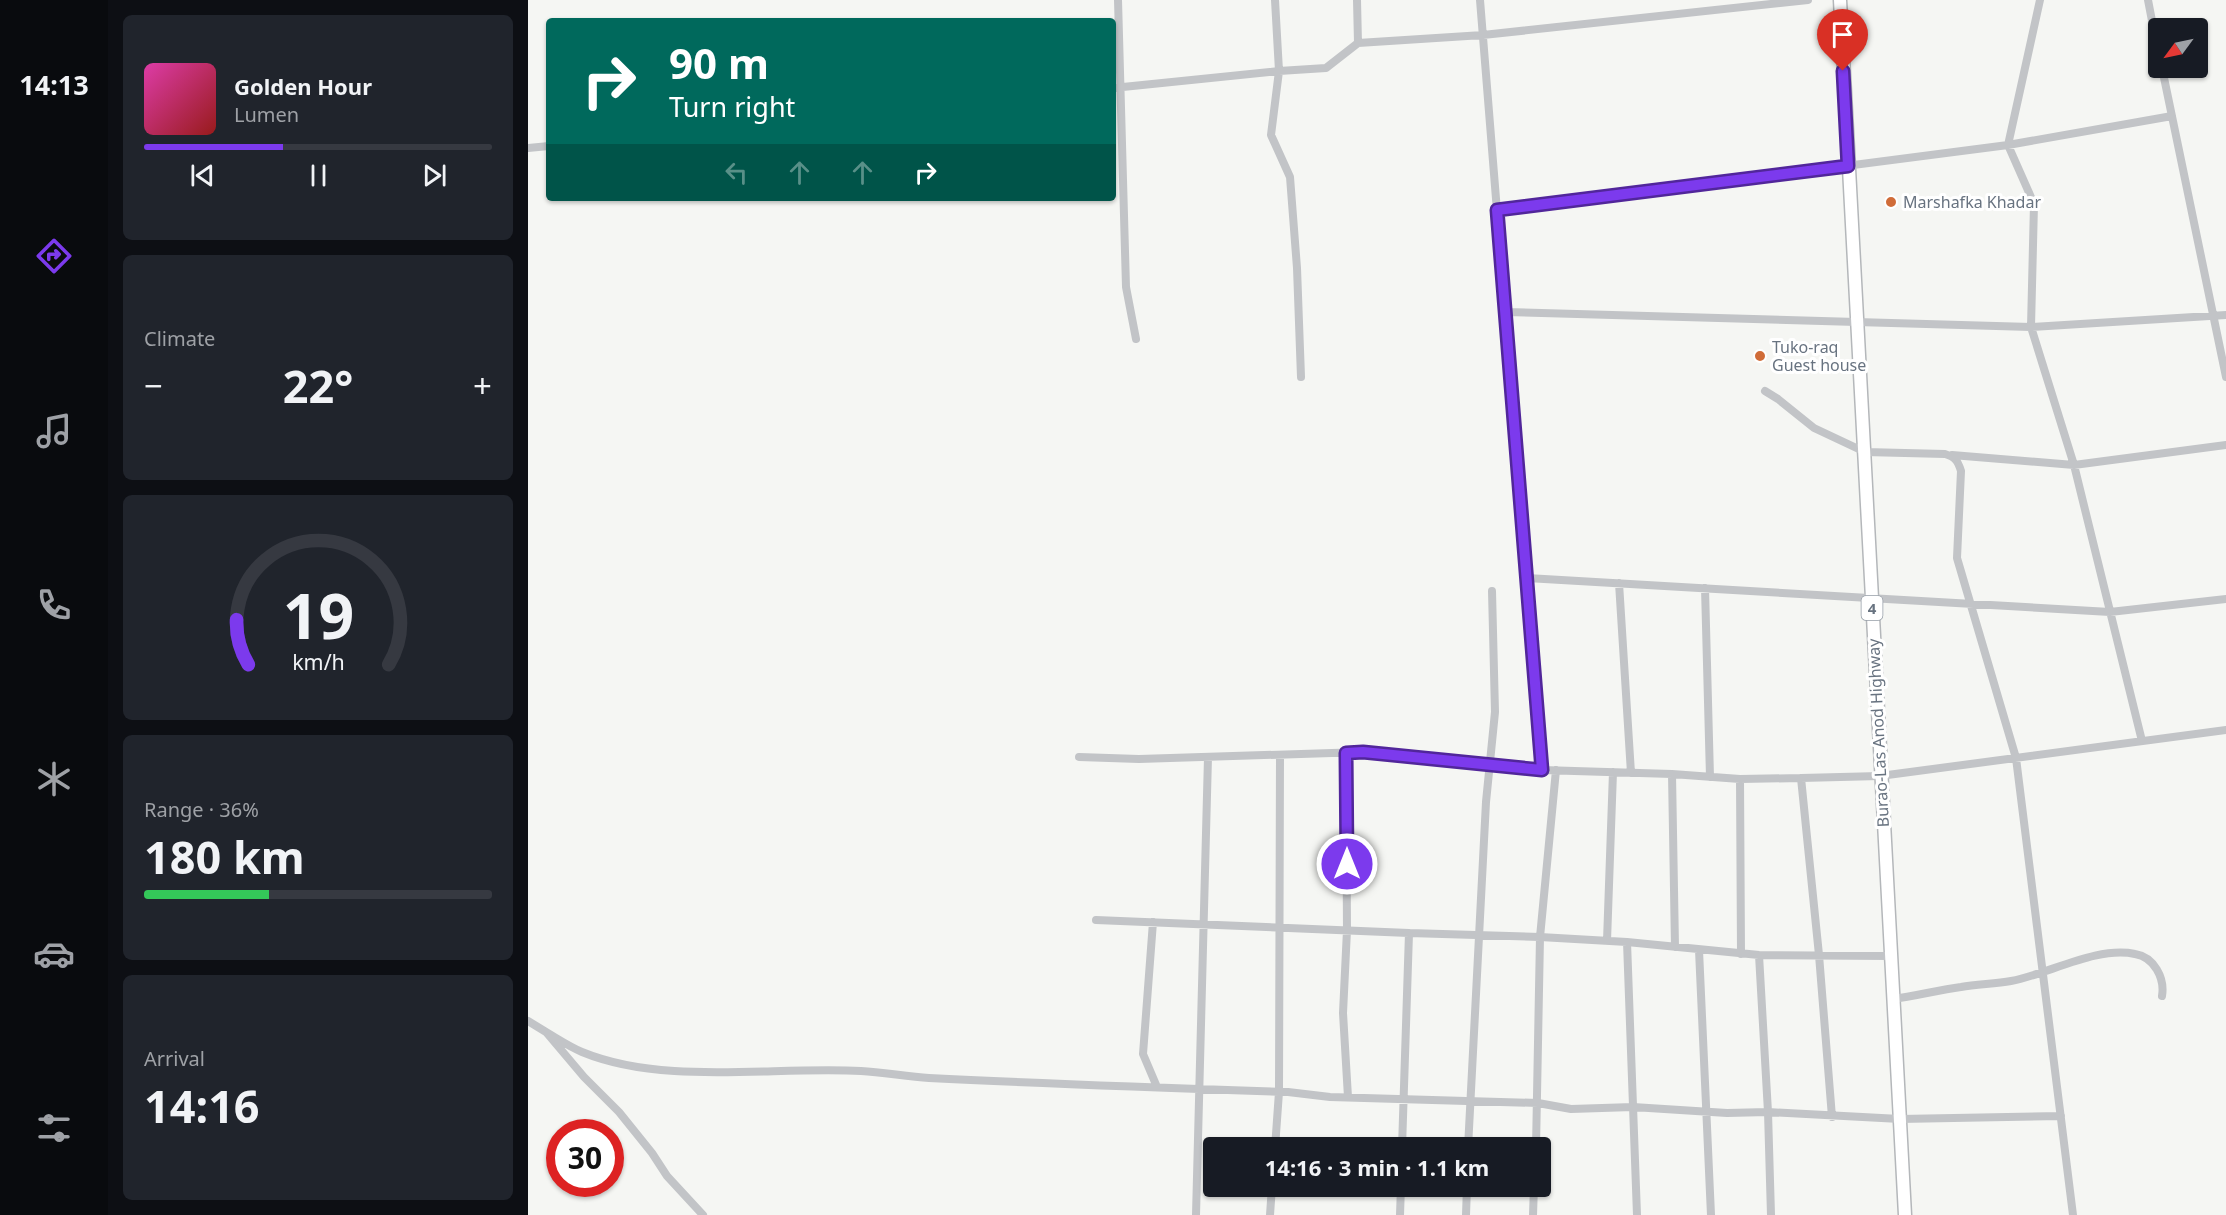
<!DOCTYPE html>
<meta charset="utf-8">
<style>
body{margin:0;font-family:"Noto Sans",sans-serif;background:#20242c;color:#f1f3f6;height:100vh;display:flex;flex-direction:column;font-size:22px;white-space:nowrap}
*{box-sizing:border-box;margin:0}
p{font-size:20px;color:#9ea1a6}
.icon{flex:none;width:33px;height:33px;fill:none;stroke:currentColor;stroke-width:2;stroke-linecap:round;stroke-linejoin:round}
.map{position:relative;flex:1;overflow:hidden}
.details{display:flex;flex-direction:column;gap:15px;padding:15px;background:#0d0f14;width:420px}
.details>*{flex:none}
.banner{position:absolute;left:18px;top:18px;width:570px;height:183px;border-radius:6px;box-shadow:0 2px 4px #0004;background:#00695c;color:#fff;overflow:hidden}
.needle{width:39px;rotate:237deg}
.buttons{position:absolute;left:1620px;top:18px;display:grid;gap:12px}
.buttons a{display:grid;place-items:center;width:60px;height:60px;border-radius:6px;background:#171b24;box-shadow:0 2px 4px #0004;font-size:30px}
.speed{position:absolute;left:18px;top:1119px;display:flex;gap:12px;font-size:30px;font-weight:700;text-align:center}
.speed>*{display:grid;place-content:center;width:78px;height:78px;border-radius:50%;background:#171b24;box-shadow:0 2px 4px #0004;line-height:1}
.speed .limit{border:9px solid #d22;background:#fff;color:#111}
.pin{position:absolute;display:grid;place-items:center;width:51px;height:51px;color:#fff;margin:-62px -26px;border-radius:50% 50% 50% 0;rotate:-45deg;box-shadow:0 0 6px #0007}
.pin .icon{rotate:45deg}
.me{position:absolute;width:66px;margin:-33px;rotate:0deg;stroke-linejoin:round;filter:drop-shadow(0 0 4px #0008)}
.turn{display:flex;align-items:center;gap:21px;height:126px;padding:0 24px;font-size:27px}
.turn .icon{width:78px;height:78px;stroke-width:2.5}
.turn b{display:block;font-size:42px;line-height:51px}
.lanes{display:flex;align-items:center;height:57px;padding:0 24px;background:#0003;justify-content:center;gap:30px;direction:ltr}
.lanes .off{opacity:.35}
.big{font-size:45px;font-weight:700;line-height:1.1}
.details .widget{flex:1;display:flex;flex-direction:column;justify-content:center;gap:9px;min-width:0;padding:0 21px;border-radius:9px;background:#20242c}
.details .dial{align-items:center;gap:0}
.dial svg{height:156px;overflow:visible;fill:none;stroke:#363941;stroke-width:7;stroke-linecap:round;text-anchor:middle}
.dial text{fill:#f1f3f6;stroke:none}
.song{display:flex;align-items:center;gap:18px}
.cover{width:72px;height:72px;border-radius:9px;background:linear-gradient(135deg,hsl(320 70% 55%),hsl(0 70% 35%))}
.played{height:6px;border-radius:3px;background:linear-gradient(90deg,#7c3aed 40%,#363941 40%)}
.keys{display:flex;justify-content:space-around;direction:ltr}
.heat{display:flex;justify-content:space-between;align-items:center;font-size:33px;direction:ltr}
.charge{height:9px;border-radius:4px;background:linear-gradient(90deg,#34c759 36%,#363941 0)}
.trip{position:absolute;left:675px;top:1137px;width:348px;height:60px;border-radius:6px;background:#171b24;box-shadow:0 2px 4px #0004;font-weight:700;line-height:60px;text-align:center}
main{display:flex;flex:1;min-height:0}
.tab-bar{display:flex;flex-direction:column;width:108px;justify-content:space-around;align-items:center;background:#090b0e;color:#9ea1a6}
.tab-bar .icon{width:42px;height:42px}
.tab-bar .active{color:#7c3aed}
.tab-bar b{font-size:27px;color:#f1f3f6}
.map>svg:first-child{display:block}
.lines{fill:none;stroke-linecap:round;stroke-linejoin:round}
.trunk-casing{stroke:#b4b7ba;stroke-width:15}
.minor{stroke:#c2c4c7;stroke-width:8}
.trunk{stroke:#fff;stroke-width:12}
.route-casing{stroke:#51269a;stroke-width:15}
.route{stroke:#7c3aed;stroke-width:10}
.poi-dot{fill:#d06c38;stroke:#fff;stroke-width:2}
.labels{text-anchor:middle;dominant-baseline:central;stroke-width:6;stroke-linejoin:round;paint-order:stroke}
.shield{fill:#fff;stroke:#959da6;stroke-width:1.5}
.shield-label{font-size:15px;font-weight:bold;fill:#687380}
.poi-label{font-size:16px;fill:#687380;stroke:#fff;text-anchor:start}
.street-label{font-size:16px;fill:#687380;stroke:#fff}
</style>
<main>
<nav class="tab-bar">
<b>14:13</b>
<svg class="icon active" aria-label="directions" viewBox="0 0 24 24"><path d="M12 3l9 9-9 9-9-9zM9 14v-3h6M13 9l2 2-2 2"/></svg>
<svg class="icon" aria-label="music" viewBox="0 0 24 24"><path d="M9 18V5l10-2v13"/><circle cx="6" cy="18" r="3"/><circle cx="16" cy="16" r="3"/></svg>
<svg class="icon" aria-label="phone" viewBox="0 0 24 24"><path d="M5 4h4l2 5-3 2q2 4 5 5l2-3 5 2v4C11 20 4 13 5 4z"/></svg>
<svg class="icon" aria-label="climate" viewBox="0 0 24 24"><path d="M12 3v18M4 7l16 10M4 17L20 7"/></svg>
<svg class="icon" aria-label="car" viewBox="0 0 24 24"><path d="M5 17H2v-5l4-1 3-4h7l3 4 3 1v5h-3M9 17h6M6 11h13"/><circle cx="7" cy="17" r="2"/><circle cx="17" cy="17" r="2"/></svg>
<svg class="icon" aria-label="filters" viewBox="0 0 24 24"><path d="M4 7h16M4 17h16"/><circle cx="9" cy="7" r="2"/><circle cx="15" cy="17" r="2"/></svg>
</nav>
<section class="details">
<div class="widget">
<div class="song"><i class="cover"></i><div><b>Golden Hour</b><p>Lumen</p></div></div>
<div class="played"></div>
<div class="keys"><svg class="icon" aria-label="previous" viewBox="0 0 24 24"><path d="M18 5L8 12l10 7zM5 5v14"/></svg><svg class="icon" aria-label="pause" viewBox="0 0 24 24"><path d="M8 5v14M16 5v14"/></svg><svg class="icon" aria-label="next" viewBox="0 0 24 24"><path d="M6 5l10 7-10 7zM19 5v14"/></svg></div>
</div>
<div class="widget"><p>Climate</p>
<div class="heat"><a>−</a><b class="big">22°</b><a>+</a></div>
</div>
<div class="widget dial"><svg viewBox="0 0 100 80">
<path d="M14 69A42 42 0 1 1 86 69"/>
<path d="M14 69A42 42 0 0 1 8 46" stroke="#7c3aed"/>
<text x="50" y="56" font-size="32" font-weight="700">19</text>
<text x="50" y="72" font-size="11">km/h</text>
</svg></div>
<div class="widget"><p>Range · 36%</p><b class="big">180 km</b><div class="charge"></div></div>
<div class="widget"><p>Arrival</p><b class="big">14:16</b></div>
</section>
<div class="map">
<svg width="1698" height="1215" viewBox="0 0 1698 1215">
<rect width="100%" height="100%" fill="#f5f6f3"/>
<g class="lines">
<g class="trunk-casing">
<path id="trunk" d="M 1312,0 L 1377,1215"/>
</g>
<path class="minor" d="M 590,0 L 598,287 L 608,339
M 747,0 L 751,71 L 798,68 L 830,43 L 955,35 L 1280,0
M 829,0 L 830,43
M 952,0 L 1014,770
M 1512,0 L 1480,145 L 1506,204 L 1503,327 L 1546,465 L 1614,741
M 1620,0 L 1630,52
M 1634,68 L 1698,377
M 585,88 L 751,71 L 743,135 L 762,177 L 769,268 L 773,377
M 0,148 L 21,146
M 969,211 L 1480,145 L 1644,116
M 977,312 L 1503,327 L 1698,315
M 1237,391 L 1250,399 L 1286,428 L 1337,452 L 1417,454 C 1427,457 1430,461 1433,471 L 1429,558 L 1488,758 L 1545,1215
M 1424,455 L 1546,465 L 1698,445
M 999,578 L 1582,612 L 1698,599
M 1091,583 L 1103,773
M 1177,588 L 1182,777
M 818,753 L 819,930 L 815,1013 L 820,1097
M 551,757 L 611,759 L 835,752 L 1014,770 L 1144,774 L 1212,779 L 1273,778 L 1352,776 L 1698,730
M 1144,774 L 1147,947
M 1273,778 L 1291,955 L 1304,1117
M 1212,779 L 1213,954
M 568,920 L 881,933 L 874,1148
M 625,922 L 615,1054 L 629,1087
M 881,933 L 1012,937 L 1099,942 L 1231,955 L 1362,956
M 1079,941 L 1085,772
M 1099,942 L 1109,1215
M 1171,950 L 1183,1215
M 1231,955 L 1240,1112 L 1243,1215
M 1365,999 C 1388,996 1410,990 1433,987 C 1449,984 1466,984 1483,981 C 1521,974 1568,946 1607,954 C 1626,957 1637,978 1634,996
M 0,1021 L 18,1032 L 56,1077 L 91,1112 L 124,1153 L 139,1176 L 175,1215
M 18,1032 C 30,1039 42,1047 54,1052 C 137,1086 245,1066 333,1071 C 356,1072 379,1077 401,1078 C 521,1084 640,1088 760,1092 L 802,1097 L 1010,1103 L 1043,1109 L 1105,1107 L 1199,1113 L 1240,1112 L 1372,1119 L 1533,1116
M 747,1148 L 751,1092 L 752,755
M 940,1148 L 958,802 L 967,712 L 964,591
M 1008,1148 L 1012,937 L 1028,770
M 668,1215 L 680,757
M 742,1215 L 744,1186
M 872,1215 L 873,1186
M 938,1215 L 939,1186
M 1005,1215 L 1006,1186"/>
<use href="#trunk" class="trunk"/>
</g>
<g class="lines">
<g class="route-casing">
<path id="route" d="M 819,864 L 818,753 L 835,752 L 1014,770 L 969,210 L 1320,166 L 1315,71"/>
</g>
<use href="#route" class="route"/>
</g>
<g class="poi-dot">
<circle cx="1363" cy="202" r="6"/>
<circle cx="1232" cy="356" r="6"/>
</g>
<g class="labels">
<rect class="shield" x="1333.5" y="596" width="21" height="24" rx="4.5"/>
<g class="shield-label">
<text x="1344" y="608">4</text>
</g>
<g class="poi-label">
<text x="1375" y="202">Marshafka Khadar</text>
<text x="1244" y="347">Tuko-raq<tspan x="1244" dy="18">Guest house</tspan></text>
</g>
<g class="street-label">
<text transform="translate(1350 733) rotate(-93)">Burao-Las Anod Highway</text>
</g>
</g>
</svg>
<div class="buttons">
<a><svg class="needle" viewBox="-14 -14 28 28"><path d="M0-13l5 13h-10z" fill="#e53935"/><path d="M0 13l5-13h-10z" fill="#9ea1a6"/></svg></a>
</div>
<div class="speed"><div class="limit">30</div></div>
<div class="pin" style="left:1315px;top:71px;background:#d93025"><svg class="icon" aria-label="arrive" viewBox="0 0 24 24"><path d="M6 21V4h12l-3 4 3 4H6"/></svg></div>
<svg class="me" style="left:819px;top:864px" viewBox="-20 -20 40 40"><circle r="17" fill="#7c3aed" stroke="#fff" stroke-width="3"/><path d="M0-11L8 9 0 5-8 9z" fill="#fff"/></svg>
<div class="trip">14:16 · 3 min · 1.1 km</div>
<div class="banner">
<div class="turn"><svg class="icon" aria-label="right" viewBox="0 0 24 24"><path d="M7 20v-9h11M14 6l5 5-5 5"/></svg><div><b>90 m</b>Turn right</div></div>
<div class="lanes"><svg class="icon off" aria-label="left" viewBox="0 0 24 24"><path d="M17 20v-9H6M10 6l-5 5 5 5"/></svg><svg class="icon off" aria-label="ahead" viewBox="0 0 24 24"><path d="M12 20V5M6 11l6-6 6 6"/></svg><svg class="icon off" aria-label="ahead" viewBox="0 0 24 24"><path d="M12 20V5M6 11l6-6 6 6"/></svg><svg class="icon" aria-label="right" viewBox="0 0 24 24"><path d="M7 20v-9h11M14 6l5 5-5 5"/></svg></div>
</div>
</div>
</main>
